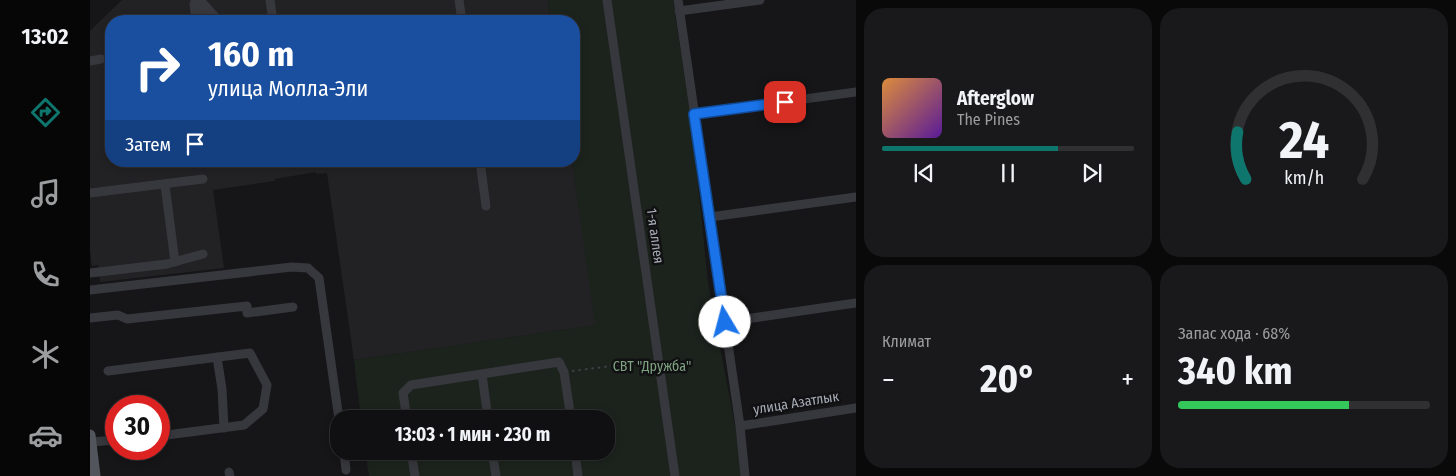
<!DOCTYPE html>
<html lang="ru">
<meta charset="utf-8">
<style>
body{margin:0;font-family:"Fira Sans Condensed",sans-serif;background:#19191b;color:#f1f3f6;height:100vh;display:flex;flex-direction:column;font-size:19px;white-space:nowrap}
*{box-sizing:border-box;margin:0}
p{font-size:16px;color:#9c9d9f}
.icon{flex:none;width:28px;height:28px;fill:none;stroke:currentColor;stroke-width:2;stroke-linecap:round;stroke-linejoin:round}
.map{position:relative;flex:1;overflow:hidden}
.details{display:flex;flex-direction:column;gap:8px;padding:8px;background:#09090a;width:600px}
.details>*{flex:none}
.banner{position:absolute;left:15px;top:15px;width:475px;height:152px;border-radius:20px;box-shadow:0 2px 8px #0003,0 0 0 1px #303032;background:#1a4fa0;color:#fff;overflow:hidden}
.speed{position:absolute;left:15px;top:395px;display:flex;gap:10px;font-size:25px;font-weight:700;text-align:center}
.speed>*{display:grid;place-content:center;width:65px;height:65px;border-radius:50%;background:#101012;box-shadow:0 2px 8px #0003,0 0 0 1px #303032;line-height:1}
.speed .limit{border:8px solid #d22;background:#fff;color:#111}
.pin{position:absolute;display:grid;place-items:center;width:42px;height:42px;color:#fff;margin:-21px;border-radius:10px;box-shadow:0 2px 8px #0006}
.me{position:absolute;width:55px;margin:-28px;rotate:352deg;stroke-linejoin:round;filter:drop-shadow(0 0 4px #0008)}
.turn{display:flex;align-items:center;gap:18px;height:105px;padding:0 20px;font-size:22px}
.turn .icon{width:65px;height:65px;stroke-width:2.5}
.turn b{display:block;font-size:35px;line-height:42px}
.then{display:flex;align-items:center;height:48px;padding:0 20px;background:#0003;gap:10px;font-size:19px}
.big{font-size:38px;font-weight:700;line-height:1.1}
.details .widget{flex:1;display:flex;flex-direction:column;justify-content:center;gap:8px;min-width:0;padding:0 18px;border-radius:20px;background:#19191b}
.details .dial{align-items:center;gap:0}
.dial svg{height:130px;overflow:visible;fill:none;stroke:#303032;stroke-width:7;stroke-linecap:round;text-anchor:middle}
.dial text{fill:#f1f3f6;stroke:none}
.song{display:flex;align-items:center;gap:15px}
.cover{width:60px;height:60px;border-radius:8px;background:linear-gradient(135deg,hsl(30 70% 55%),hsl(270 70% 35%))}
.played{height:5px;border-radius:2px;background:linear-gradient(90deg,#0f766e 70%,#303032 70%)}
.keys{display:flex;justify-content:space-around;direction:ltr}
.heat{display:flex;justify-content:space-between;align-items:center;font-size:28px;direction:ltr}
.charge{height:8px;border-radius:4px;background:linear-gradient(90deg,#34c759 68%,#303032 0)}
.details .tiles{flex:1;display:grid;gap:8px;grid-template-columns:repeat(2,1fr)}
.trip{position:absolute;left:240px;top:410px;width:285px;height:50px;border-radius:20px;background:#101012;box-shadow:0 2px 8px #0003,0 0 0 1px #303032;font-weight:700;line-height:50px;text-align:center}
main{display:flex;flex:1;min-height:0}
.tab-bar{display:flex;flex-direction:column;width:90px;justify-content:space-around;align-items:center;background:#060607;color:#9c9d9f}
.tab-bar .icon{width:35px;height:35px}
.tab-bar .current{color:#0f766e}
.tab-bar b{font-size:22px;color:#f1f3f6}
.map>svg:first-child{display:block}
.built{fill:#222225}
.green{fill:#1c231d}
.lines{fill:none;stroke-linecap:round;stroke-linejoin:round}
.path{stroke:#3d3f44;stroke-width:2;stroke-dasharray:2.5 4;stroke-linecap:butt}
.minor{stroke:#37383d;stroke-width:9}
.major{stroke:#53555c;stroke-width:11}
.route-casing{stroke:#114b97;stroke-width:12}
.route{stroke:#1a73e8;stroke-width:9}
.labels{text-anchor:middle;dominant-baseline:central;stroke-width:5;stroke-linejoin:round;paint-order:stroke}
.street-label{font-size:14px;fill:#a8adb8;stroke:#111113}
.park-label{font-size:14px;fill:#7fa381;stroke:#111113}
</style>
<main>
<nav class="tab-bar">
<b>13:02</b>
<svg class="icon current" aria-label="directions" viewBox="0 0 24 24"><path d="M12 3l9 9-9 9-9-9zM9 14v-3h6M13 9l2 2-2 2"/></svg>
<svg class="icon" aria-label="music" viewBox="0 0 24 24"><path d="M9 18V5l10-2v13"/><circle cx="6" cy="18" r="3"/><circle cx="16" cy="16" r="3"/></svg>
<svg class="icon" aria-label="phone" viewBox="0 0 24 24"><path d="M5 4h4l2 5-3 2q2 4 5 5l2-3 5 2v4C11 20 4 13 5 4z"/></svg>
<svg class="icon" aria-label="climate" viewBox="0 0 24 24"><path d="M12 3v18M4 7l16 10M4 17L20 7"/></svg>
<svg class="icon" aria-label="car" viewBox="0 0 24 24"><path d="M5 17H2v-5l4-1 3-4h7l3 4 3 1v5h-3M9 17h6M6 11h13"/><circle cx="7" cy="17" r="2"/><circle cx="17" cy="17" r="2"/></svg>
</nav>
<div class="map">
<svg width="766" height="476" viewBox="0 0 766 476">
<rect width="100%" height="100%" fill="#161618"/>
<path class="built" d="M 32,0 L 458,0 L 461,21 L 21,21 L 21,161 L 482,161 L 506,325 L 264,360 L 237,173 L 226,174 L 226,172 L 185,179 L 184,181 L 123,190 L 134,268 L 10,282 L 8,265 L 2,266 L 0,250 L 0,31 Z"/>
<path class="green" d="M 458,0 L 583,0 L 603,134 L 618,283 L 646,431 L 651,476 L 279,476 L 275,451 L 516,451 L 516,419 L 271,419 L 264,360 L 505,325 L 482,161 L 484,21 L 461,21 Z"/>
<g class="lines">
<path class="path" d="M 482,371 L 561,361"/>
<path class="minor" d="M 105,0 L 114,21
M 110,0 L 129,21
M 180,0 L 183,21
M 369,0 L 372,21
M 517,0 L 585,476
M 588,0 L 650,426 L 655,476
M 104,4 L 106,21
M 589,11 L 670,0
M 0,61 L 11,59
M 604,114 L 766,92
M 390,161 L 396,206
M 75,185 L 85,262
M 0,193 L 113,179
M 620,217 L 766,197
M 0,273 L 77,264 L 113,254
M 0,290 L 202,267 L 218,268 L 229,278 L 249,419
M 0,318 L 28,315 L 37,319 L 157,306 L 157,313 L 203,307
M 635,322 L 766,303
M 127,357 L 132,389 L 134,428
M 18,371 L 160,353 L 177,385 L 173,409 L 154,425 L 69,436
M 392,374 L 398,419
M 317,419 L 313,393 L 321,385 L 469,362 L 474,372 L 481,419
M 650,426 L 766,408
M 1,442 L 26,440
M 254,451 L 256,470
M 321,451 L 325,476
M 402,451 L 406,476
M 485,451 L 488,476
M 139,472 L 140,476"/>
<path class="major" d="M 0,435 L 5,476"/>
</g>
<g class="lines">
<g class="route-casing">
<path id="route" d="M 635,322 L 604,114 L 695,102"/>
</g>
<use href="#route" class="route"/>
</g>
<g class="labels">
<g class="street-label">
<text transform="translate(565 236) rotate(82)">1-я аллея</text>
<text transform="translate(706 403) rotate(-9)">улица Азатлык</text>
</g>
<g class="park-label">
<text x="562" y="366">СВТ "Дружба"</text>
</g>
</g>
</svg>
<div class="speed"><div class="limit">30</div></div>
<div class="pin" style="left:695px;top:102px;background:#d93025"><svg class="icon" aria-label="arrive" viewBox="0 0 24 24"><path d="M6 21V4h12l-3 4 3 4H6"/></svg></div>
<svg class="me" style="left:635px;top:322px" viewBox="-20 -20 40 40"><circle r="19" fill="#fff"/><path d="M0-13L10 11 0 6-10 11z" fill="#1a73e8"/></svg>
<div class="trip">13:03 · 1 мин · 230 m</div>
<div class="banner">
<div class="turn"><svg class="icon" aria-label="right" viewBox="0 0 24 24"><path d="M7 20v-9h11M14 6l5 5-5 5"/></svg><div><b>160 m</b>улица Молла-Эли</div></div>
<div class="then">Затем<svg class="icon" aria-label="arrive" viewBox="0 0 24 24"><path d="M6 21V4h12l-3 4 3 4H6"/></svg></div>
</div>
</div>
<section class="details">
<div class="tiles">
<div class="widget">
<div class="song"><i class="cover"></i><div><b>Afterglow</b><p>The Pines</p></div></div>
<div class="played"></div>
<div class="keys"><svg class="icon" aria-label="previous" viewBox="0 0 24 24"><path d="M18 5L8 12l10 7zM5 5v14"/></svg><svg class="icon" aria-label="pause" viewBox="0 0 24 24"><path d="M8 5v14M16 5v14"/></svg><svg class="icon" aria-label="next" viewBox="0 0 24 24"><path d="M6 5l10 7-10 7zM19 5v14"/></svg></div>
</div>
<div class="widget dial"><svg viewBox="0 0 100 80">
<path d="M14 69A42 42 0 1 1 86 69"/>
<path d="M14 69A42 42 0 0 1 9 40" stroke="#0f766e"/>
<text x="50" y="56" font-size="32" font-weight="700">24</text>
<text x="50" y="72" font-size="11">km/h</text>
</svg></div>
<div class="widget"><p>Климат</p>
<div class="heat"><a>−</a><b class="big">20°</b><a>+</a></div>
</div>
<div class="widget"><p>Запас хода · 68%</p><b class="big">340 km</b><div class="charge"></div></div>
</div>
</section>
</main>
